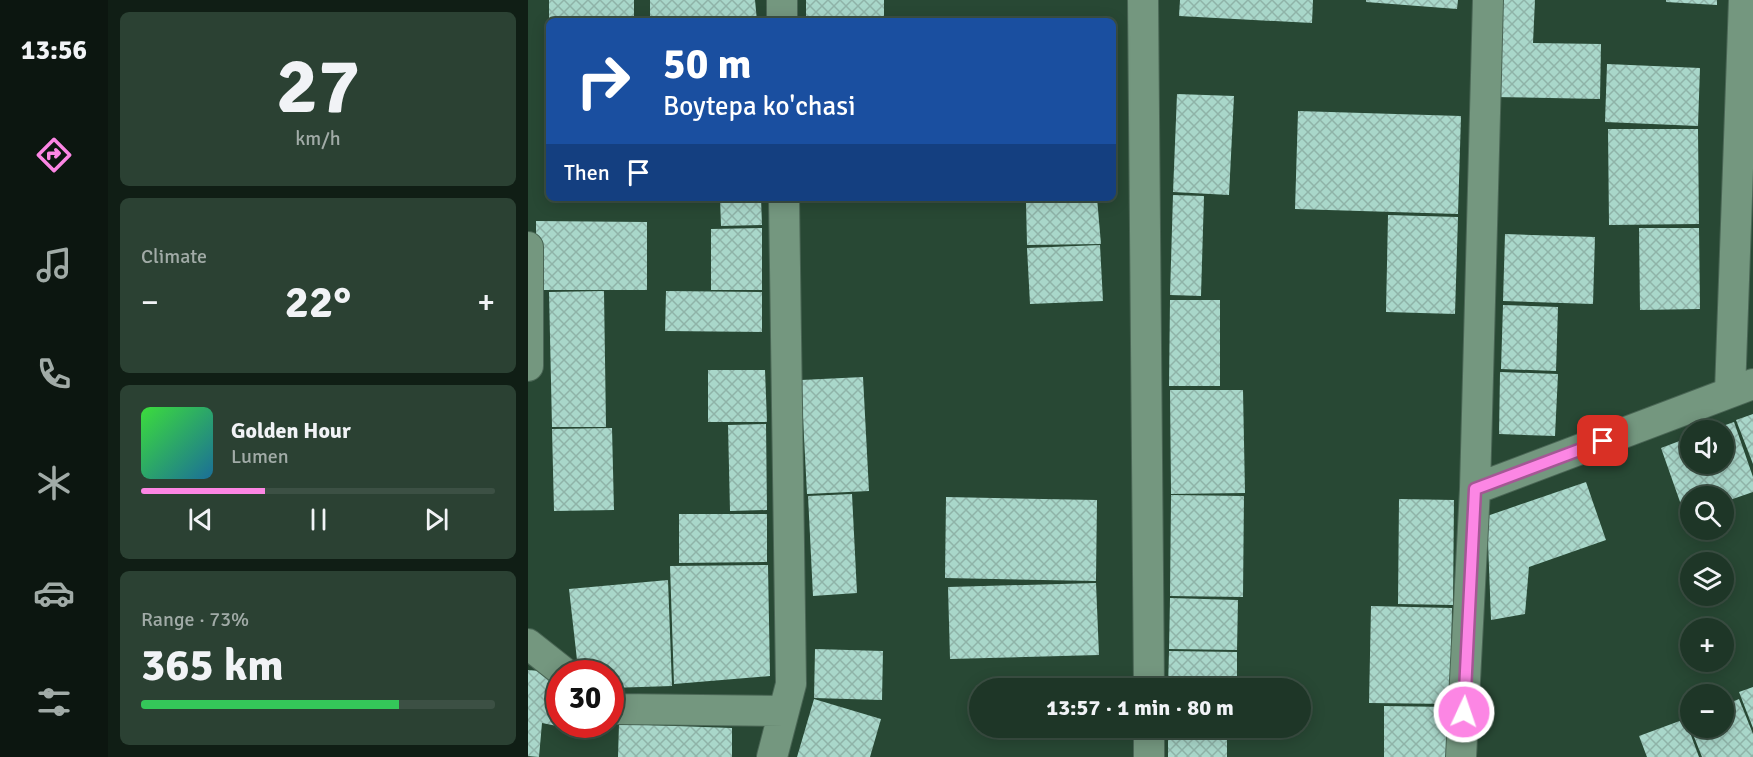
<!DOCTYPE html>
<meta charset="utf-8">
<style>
body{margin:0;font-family:Signika,sans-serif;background:#2b4133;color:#f1f3f6;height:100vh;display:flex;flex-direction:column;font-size:22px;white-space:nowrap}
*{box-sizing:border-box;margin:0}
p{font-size:20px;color:#a1aba7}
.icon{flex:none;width:33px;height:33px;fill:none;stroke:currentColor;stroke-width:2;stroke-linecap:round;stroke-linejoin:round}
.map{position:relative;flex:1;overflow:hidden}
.drawer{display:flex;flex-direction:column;gap:12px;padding:12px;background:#101e15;width:420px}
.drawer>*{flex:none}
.guide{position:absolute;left:18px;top:18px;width:570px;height:183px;border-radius:9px;box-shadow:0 3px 15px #0003,0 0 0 2px #3c5044;background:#1a4fa0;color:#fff;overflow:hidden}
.tools{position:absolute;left:1152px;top:420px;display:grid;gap:12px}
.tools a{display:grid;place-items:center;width:54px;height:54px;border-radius:50%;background:#1e3627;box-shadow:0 3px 15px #0003,0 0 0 2px #3c5044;font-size:30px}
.speed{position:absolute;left:18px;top:660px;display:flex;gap:12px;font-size:30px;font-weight:700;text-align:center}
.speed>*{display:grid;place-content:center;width:78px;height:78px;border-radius:50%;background:#1e3627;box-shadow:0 3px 15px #0003,0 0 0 2px #3c5044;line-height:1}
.speed .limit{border:9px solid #d22;background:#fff;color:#111}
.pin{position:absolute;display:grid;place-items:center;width:51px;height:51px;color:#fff;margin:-26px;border-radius:12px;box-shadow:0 3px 9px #0006}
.me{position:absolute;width:66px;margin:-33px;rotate:3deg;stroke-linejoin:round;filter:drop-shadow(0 0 4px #0008)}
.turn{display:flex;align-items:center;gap:21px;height:126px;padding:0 18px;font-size:27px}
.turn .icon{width:78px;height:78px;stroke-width:2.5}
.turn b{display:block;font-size:42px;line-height:51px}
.then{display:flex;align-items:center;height:57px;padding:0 18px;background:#0003;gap:12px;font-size:22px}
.big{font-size:45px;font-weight:800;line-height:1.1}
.drawer .card{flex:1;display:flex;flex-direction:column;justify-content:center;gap:9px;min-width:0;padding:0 21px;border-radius:9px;background:#2b4133}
.drawer .dial{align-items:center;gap:0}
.dial b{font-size:78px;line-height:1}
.song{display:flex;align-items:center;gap:18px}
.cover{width:72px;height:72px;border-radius:9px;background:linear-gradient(135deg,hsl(120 70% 55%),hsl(200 70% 35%))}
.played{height:6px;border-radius:3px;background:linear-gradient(90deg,#fc86e4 35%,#3c5044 35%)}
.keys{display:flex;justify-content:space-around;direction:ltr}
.heat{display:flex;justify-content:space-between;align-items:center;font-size:33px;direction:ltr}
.charge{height:9px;border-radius:4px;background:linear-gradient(90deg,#34c759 73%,#3c5044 0)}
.trip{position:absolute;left:441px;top:678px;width:342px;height:60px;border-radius:30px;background:#1e3627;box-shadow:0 3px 15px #0003,0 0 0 2px #3c5044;font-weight:800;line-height:60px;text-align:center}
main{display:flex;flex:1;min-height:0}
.dock{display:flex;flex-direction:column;width:108px;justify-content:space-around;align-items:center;background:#0c1610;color:#a1aba7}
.dock .icon{width:42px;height:42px}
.dock .current{color:#fc86e4}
.dock b{font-size:27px;color:#f1f3f6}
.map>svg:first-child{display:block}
.building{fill:url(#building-cross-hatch)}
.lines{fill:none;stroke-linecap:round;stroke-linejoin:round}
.street-casing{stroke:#4a6655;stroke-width:32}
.street{stroke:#74977f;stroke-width:30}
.route-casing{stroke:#a45794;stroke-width:15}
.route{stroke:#fc86e4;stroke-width:10}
</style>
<main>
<nav class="dock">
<b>13:56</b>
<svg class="icon current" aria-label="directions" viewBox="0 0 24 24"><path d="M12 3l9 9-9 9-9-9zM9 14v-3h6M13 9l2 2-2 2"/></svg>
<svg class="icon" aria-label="music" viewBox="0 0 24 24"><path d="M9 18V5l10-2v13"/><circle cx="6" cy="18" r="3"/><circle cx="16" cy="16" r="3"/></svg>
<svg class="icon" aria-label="phone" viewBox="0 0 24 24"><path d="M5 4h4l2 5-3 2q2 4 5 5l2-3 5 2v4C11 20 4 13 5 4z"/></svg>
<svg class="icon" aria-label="climate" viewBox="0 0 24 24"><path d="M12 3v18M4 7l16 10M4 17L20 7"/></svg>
<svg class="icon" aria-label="car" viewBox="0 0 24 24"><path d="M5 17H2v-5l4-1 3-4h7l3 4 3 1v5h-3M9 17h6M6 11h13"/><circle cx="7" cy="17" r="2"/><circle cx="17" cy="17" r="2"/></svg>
<svg class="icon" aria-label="filters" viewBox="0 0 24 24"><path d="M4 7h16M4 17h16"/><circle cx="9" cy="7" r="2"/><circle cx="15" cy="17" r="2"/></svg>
</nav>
<section class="drawer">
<div class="card dial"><b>27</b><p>km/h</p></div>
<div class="card"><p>Climate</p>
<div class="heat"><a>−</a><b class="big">22°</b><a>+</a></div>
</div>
<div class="card">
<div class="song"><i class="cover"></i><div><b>Golden Hour</b><p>Lumen</p></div></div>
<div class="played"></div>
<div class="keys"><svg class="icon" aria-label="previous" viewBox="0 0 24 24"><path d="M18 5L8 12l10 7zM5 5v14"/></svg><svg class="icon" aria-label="pause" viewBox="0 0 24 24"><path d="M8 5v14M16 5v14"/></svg><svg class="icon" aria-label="next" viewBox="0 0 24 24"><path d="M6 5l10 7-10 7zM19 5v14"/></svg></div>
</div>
<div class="card"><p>Range · 73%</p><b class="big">365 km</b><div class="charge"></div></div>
</section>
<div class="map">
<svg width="1225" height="757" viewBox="0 0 1225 757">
<defs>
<pattern id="building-cross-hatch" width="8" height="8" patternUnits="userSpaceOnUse" patternTransform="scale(1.5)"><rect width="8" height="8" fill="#a9d7ca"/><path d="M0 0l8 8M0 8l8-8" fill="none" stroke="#8fb3a8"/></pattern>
</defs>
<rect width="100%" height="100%" fill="#284834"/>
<path class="building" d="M 21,0 L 106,0 L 106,21 L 21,20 Z
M 122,0 L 227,0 L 229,21 L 122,17 Z
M 278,0 L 356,0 L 356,21 L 278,21 Z
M 652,0 L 785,0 L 784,23 L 651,16 Z
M 838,0 L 930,0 L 929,9 L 838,2 Z
M 968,0 L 1007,0 L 1005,43 L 1073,44 L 1072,99 L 965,97 L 966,42 L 975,42 L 966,41 Z
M 1138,0 L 1189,0 L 1189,5 L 1138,2 Z
M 512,16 L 565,17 L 565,21 L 512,21 Z
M 1079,64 L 1172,68 L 1170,126 L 1077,122 Z
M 649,94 L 706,96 L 701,195 L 645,192 Z
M 770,111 L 933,116 L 930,214 L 767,209 Z
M 1080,129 L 1170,129 L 1171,224 L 1081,225 Z
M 645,195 L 676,196 L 673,296 L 642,295 Z
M 192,198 L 233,198 L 234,225 L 193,226 Z
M 555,198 L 569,198 L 573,244 L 499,245 L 498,202 Z
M 860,215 L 930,217 L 927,314 L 858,312 Z
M 8,221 L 119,222 L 119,290 L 8,290 Z
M 234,228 L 234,290 L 183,290 L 183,229 Z
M 1111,228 L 1171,228 L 1172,309 L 1112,310 Z
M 977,234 L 1067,237 L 1065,304 L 975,301 Z
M 572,245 L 575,301 L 502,304 L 499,248 Z
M 76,291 L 78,427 L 24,427 L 21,292 Z
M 138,291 L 234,292 L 234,332 L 137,331 Z
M 642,300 L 692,300 L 692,386 L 641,386 Z
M 975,305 L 1030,307 L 1028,371 L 973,369 Z
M 180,370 L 237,370 L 239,422 L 180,422 Z
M 972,372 L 1030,374 L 1027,436 L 971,434 Z
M 335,377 L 341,491 L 279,494 L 273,380 Z
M 642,390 L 715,390 L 717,493 L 643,494 Z
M 1225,414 L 1225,464 L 1208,420 Z
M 1206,422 L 1225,477 L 1225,492 L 1196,502 L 1196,496 L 1162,496 L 1162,514 L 1157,516 L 1133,448 L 1162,437 L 1162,464 L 1196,464 L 1196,430 L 1183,430 Z
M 238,424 L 239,510 L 202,511 L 200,425 Z
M 84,428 L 86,510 L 26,511 L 24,429 Z
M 1058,482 L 1078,540 L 1001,567 L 997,614 L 963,620 L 959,516 Z
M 324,494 L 329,593 L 285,596 L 280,496 Z
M 643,495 L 716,496 L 715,597 L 642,596 Z
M 418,497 L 569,500 L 568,581 L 417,578 Z
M 871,499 L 926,500 L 925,605 L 870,604 Z
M 151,514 L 239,514 L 239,562 L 151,563 Z
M 240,565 L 242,676 L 146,684 L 142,566 Z
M 140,580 L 144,686 L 82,688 L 82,674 L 64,674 L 49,660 L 41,589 Z
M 568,583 L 571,655 L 422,659 L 420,587 Z
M 642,598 L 710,600 L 709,650 L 641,649 Z
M 843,606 L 924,608 L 922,704 L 841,703 Z
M 287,649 L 355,651 L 354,700 L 286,698 Z
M 641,651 L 709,652 L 709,688 L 640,688 Z
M 0,670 L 12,671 L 32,688 L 32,724 L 68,724 L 54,731 L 14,723 L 11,757 L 0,756 Z
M 1225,687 L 1225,728 L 1211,692 Z
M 286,699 L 353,719 L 342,757 L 269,757 Z
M 1211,699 L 1225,734 L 1225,757 L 1174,757 L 1159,719 L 1162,718 L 1162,728 L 1196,728 L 1196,705 Z
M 856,706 L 922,707 L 922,757 L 856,757 Z
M 1157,719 L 1171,757 L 1119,757 L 1111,736 Z
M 91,724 L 204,728 L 204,757 L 90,757 Z
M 640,728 L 699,728 L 699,757 L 640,757 Z"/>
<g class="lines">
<g class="street-casing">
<path id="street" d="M 254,0 L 254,21
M 615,0 L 621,688
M 0,247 L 0,366
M 1202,392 L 1216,0
M 947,489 L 1225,384
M 0,644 L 38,674
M 82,705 L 90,709 L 256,711
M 621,728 L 621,757
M 244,757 L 263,684 L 256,198
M 933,757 L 947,489 L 960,0"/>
</g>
<use href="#street" class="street"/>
</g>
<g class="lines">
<g class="route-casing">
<path id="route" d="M 936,712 L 947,489 L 1075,441"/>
</g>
<use href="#route" class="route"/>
</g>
</svg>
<div class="tools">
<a><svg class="icon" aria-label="sound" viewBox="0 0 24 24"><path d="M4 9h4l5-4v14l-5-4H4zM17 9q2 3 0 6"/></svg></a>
<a><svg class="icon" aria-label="search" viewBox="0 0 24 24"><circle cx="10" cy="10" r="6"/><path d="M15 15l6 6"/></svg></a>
<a><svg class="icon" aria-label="layers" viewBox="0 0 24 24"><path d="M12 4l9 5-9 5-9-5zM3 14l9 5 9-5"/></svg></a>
<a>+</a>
<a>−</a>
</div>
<div class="speed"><div class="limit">30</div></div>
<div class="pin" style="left:1075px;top:441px;background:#d93025"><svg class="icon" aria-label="arrive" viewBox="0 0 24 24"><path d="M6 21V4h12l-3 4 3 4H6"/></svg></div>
<svg class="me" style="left:936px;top:712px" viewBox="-20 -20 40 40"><circle r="17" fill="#fc86e4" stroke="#fff" stroke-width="3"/><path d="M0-11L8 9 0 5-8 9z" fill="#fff"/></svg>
<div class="trip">13:57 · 1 min · 80 m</div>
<div class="guide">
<div class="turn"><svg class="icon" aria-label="right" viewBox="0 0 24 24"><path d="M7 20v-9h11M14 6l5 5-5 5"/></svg><div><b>50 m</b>Boytepa ko'chasi</div></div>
<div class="then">Then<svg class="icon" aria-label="arrive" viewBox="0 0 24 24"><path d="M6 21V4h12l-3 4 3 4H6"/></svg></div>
</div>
</div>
</main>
